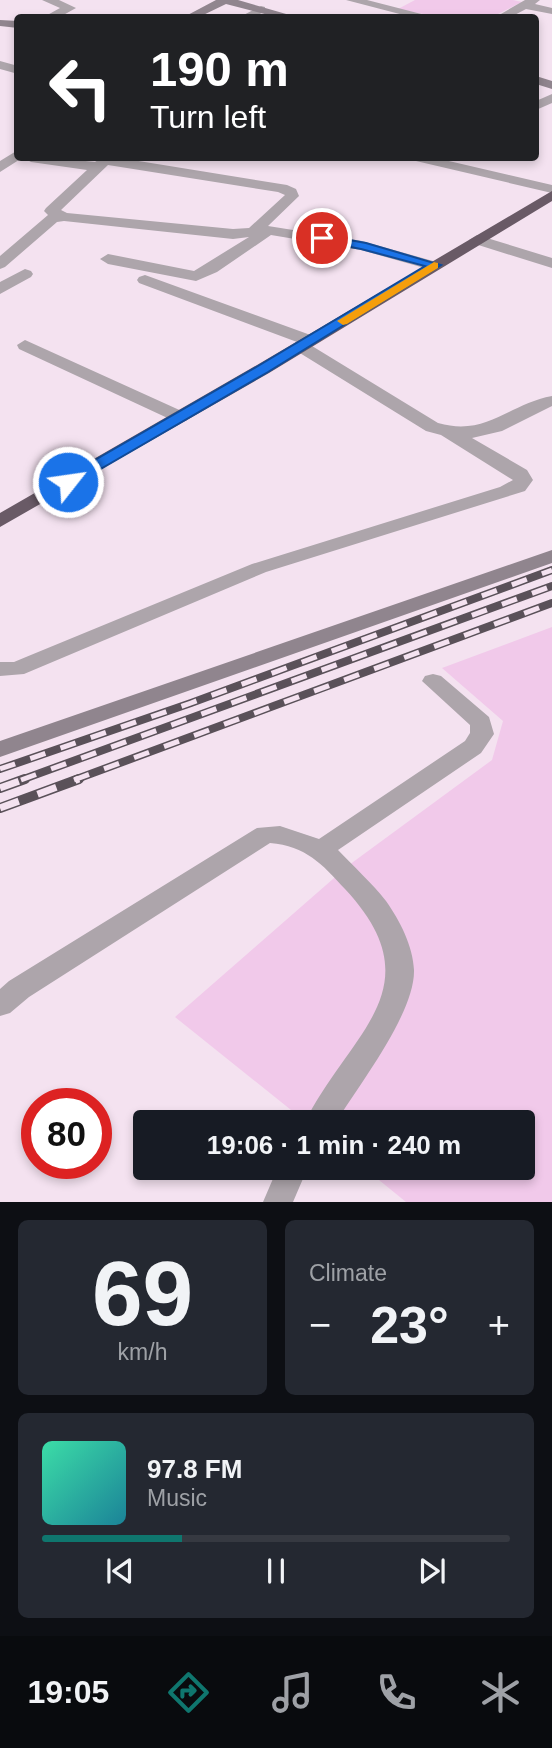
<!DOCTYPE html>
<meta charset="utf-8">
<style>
body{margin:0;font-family:Helvetica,sans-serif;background:#242831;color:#f1f3f6;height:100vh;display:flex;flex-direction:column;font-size:26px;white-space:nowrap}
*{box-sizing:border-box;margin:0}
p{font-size:23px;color:#9ea1a6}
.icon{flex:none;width:38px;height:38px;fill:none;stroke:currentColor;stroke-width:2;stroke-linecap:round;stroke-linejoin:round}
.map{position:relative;height:1202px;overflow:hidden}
.sheet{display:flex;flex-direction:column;gap:18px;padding:18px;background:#0d0f14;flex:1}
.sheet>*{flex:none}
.hud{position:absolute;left:14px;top:14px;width:525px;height:147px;border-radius:7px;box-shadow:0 4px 10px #0003;background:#202124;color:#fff;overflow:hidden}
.speed{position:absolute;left:21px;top:1088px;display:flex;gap:14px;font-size:35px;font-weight:700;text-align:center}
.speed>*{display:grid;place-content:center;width:91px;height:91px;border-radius:50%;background:#171b24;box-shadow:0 4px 10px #0003;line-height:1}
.speed .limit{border:10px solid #d22;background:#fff;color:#111}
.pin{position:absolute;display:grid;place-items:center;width:60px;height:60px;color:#fff;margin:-30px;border:4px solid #fff;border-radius:50%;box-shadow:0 2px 7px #0007}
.me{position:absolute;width:77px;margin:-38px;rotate:60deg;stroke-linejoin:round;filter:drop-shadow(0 0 5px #0008)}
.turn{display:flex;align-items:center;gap:24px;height:147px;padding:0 21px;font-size:32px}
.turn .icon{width:91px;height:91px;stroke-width:2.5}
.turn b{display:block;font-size:49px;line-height:60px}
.big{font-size:52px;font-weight:700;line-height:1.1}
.sheet .card{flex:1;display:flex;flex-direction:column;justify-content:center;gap:10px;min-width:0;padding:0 24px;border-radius:10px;background:#242831}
.sheet .dial{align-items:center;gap:0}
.dial b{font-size:91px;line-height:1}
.song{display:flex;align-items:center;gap:21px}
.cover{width:84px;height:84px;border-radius:10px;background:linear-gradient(135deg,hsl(160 70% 55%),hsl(190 70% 35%))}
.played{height:7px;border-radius:4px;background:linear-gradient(90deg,#0f766e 30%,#363941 30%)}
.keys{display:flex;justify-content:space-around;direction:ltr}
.heat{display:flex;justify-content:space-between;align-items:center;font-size:38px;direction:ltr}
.sheet .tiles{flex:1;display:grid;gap:18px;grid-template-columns:1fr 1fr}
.card:last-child{grid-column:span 2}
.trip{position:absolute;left:133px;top:1110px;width:402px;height:70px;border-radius:7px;background:#171b24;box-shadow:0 4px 10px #0003;font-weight:700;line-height:70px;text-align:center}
.menu{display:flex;height:112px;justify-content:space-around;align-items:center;background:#090b0e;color:#9ea1a6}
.menu .icon{width:49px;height:49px}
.menu .on{color:#0f766e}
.menu b{font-size:32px;color:#f1f3f6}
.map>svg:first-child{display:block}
.green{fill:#f1c9ea}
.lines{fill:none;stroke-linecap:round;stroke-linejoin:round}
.street{fill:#ada5ab;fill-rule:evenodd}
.secondary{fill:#90858e;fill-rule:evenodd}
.highway{fill:#695a66;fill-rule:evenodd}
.rail-far1-casing{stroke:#5a5159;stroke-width:8}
.rail-casing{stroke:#5a5159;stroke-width:10}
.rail-far1{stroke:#f4e2f0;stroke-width:5;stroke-dasharray:16;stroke-linecap:butt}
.rail{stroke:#f4e2f0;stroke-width:7;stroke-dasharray:20;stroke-linecap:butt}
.route{fill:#1a73e8;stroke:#114b97;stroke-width:2}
.slow{fill:#f59e0b}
</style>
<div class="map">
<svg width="552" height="1202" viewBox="0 0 552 1202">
<rect width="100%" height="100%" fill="#f4e2f0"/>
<path class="green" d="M 415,0 L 513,0 L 522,2 L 492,17 L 438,17 L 398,9 Z
M 552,627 L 552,1202 L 406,1202 L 363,1167 L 523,1167 L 523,1122 L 306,1122 L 175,1017 L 349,865 L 492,760 L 503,721 L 442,668 Z"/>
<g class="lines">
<path class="street" d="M 42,0 L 59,0 L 76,8 L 58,18 L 42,18 L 60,8 Z
M 346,0 L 367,0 L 437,18 L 415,18 Z
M 525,0 L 540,0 L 535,4 L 552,8 L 552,14 L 526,9 L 509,18 L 494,18 Z
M 261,6 L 265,7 L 265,11 L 253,18 L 238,18 Z
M 0,61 L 18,66 L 18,74 L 0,69 Z
M 552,94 L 552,103 L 536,110 L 536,101 Z
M 18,150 L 18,158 L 22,158 L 0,172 L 0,161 Z
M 24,158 L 58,158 L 95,162 L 101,158 L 120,158 L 287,185 L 296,189 L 299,196 L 268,226 L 362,241 L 440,263 L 443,266 L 435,271 L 361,250 L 271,235 L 217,272 L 196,281 L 108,264 L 100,259 L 108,254 L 194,271 L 249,237 L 233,239 L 64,221 L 57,222 L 5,267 L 0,269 L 0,256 L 48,215 L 44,211 L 46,208 L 87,170 L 31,162 ZM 108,165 L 278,192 L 285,195 L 249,228 L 233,229 L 67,213 L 61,210 Z
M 414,158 L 436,158 L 552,185 L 552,193 L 416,161 Z
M 477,235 L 552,258 L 552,268 L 472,243 L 469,240 Z
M 25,269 L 31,271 L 33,274 L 31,277 L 0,294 L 0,282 Z
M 145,275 L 316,337 L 318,341 L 312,346 L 438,423 C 487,437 508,404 552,396 L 552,406 L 502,431 L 472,438 L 527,470 L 533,480 L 525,491 L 266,572 L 24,674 L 0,676 L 0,662 L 14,662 L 26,657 L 252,564 L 500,487 L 513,480 L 441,435 L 426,431 L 295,350 L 293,346 L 297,342 L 139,283 L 137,280 L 139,277 Z
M 25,340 L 186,413 L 189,417 L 186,421 L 174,421 L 19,349 L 17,345 Z
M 433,674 L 441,676 L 489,717 L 494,734 L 481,753 L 338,850 C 354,867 372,883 386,901 C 400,921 413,946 414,970 C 415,1013 359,1085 336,1122 L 305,1122 C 349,1033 437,988 345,889 C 322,864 306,846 270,843 L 29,997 L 10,1013 L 0,1016 L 0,989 L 9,981 L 257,828 L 280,826 L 319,839 L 465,741 L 470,733 L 470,725 L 422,681 L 425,676 Z
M 278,1167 L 308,1167 L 293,1202 L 263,1202 Z"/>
<path class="secondary" d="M 216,0 L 238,0 L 300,18 L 280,18 L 226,4 L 197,18 L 182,18 Z
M 0,20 L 18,21 L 18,28 L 0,26 Z
M 536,76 L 552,81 L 552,89 L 536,84 Z
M 552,550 L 552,563 L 0,757 L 0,741 Z"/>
<path class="highway" d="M 552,191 L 552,201 L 269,373 L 0,527 L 0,513 L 257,365 Z"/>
<g class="rail-far1-casing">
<path id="rail-far1" d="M 0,769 L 191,703 L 552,570
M 21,780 L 552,586
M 74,780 L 552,603"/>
</g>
<g class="rail-casing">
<path id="rail" d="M 0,788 L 25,779
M 0,808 L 79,779"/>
</g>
<use href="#rail-far1" class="rail-far1"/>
<use href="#rail" class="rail"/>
</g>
<path class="route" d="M 322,235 L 366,243 L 441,265 L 268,372 L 73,485 L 62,485 L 60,482 L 62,479 L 258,366 L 425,266 L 361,249 L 318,241 L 317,238 Z"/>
<path class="slow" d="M 434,262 L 438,263 L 438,268 L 347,324 L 343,325 L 337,321 Z"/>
</svg>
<div class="speed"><div class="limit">80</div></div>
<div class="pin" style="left:322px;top:238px;background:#d93025"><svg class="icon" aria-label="arrive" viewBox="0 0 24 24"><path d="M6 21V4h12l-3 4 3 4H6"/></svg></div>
<svg class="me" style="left:68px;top:482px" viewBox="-20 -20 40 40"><circle r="17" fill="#1a73e8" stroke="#fff" stroke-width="3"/><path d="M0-11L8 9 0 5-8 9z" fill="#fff"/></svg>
<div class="trip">19:06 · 1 min · 240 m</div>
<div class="hud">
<div class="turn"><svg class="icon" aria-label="left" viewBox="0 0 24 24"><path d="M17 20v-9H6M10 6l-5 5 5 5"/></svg><div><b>190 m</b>Turn left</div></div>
</div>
</div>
<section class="sheet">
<div class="tiles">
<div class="card dial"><b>69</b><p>km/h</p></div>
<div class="card"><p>Climate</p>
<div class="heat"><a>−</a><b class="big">23°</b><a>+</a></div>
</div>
<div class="card">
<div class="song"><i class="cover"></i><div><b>97.8 FM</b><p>Music</p></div></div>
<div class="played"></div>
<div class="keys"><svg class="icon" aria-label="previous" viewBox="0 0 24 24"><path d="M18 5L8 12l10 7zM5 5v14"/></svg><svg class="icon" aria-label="pause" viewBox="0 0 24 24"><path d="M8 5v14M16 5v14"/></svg><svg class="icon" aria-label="next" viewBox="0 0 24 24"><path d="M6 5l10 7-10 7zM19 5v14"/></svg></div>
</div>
</div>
</section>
<nav class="menu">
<b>19:05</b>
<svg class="icon on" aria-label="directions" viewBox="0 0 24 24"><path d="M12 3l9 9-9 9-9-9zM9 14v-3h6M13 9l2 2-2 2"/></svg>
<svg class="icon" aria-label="music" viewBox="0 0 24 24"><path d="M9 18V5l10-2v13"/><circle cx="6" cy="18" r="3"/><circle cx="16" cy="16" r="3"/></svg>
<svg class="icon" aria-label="phone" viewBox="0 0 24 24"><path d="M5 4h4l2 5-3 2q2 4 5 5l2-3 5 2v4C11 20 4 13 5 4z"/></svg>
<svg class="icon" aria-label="climate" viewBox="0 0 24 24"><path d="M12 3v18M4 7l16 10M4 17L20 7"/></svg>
</nav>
